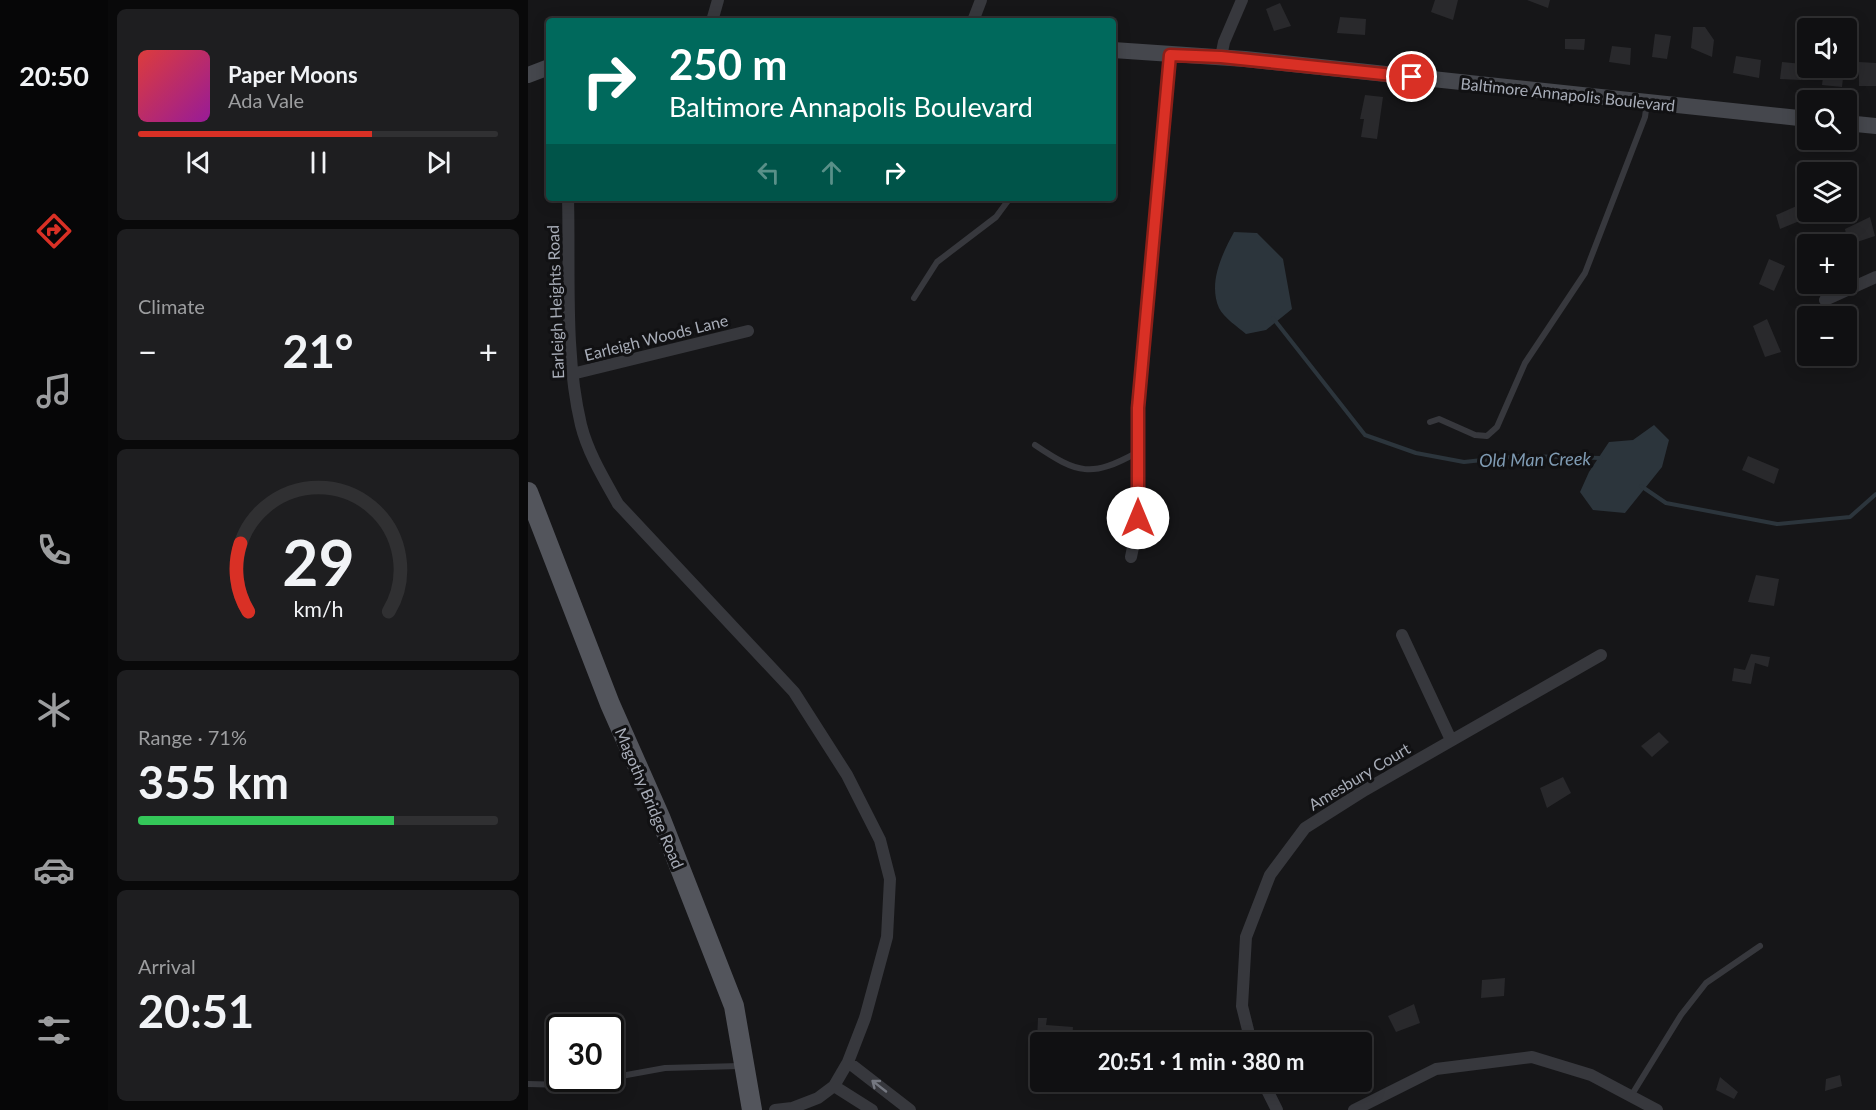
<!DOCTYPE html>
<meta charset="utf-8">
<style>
body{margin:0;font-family:Lato,sans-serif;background:#1e1e20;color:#f1f3f6;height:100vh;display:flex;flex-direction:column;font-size:22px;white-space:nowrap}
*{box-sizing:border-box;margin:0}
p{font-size:20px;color:#9c9d9f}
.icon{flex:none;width:33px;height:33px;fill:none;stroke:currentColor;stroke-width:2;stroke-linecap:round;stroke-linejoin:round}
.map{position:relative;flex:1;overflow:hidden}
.sheet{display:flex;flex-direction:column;gap:9px;padding:9px;background:#09090a;width:420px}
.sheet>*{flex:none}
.hud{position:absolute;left:18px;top:18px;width:570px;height:183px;border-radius:6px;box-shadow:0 3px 15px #0003,0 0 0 2px #303032;background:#00695c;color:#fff;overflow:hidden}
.controls{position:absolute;left:1269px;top:18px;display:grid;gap:12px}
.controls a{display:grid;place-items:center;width:60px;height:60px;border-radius:6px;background:#101012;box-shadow:0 3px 15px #0003,0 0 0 2px #303032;font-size:30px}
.speed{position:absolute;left:18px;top:1014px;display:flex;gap:12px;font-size:30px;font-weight:700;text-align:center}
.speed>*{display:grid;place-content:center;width:78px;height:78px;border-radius:50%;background:#101012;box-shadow:0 3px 15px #0003,0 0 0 2px #303032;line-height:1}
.speed .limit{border:3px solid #111;border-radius:9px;background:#fff;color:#111}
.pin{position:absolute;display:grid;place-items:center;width:51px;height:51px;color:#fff;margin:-26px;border:3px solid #fff;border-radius:50%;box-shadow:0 2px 6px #0007}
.me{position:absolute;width:66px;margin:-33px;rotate:0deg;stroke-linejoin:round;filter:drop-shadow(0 0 4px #0008)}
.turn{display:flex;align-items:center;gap:21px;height:126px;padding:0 24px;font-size:27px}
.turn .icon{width:78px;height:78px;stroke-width:2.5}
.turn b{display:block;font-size:42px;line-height:51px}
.lanes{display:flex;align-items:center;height:57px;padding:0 24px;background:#0003;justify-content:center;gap:30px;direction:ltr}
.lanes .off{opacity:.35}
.big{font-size:45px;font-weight:700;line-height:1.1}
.sheet .tile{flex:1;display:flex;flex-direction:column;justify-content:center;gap:9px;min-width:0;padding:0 21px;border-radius:9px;background:#1e1e20}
.sheet .dial{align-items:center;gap:0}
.dial svg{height:156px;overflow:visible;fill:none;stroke:#303032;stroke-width:7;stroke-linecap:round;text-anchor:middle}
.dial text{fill:#f1f3f6;stroke:none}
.song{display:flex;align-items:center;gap:18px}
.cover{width:72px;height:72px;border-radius:9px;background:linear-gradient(135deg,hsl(0 70% 55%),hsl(300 70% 35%))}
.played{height:6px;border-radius:3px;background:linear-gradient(90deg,#d93025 65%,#303032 65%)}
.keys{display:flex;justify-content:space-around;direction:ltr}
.heat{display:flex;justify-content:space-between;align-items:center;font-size:33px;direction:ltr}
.charge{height:9px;border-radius:4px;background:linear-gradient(90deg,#34c759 71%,#303032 0)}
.trip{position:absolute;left:502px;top:1032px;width:342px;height:60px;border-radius:6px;background:#101012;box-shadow:0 3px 15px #0003,0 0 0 2px #303032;font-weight:700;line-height:60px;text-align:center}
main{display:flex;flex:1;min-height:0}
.dock{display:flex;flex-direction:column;width:108px;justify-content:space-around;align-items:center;background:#060607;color:#9c9d9f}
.dock .icon{width:42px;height:42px}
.dock .on{color:#d93025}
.dock b{font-size:27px;color:#f1f3f6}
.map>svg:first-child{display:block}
.water{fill:#2c353c}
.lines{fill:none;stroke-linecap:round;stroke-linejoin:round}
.stream{stroke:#2c353c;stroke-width:4}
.building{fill:#29292c}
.lane{stroke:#37383d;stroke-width:6}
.street{stroke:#37383d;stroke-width:12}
.secondary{stroke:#45474d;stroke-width:16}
.primary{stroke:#53555c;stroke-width:20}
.oneway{stroke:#757881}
.route-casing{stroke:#8d1f18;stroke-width:15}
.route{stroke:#d93025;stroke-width:10}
.labels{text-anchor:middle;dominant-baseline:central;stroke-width:6;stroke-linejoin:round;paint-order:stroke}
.street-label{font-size:16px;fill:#a8adb8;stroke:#111113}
.water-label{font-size:18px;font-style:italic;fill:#7f9bb3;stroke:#111113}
</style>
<main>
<nav class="dock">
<b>20:50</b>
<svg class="icon on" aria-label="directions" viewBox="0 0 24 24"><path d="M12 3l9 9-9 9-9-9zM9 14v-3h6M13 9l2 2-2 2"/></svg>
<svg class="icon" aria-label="music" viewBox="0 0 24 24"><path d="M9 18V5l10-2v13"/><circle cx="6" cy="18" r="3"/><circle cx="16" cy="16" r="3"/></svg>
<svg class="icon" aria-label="phone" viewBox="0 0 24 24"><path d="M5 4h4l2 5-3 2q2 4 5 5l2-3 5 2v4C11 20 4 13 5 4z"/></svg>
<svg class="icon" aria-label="climate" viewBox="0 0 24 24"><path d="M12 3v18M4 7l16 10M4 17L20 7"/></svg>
<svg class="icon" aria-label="car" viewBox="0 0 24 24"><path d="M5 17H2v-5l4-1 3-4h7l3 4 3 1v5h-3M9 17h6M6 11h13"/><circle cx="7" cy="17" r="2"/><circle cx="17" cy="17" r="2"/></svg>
<svg class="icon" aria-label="filters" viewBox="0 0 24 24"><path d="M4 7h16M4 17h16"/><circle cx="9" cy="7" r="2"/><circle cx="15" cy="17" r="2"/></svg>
</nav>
<section class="sheet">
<div class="tile">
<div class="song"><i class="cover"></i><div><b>Paper Moons</b><p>Ada Vale</p></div></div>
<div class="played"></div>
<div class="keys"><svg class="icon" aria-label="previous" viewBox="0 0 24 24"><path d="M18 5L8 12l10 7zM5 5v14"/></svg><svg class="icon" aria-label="pause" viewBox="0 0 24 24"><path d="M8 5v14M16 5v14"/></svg><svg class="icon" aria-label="next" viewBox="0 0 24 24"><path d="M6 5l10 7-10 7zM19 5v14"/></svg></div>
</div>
<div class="tile"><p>Climate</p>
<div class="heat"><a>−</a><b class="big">21°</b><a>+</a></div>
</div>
<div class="tile dial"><svg viewBox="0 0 100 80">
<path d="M14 69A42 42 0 1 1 86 69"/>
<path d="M14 69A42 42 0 0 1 10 34" stroke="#d93025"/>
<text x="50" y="56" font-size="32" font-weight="700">29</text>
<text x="50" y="72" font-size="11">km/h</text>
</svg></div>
<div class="tile"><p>Range · 71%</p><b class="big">355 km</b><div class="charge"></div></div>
<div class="tile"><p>Arrival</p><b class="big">20:51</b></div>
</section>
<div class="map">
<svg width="1348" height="1110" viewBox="0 0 1348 1110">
<rect width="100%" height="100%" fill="#161618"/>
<path class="water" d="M 706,232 L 729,233 L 755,259 L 764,309 L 738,330 L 718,334 C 710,327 696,318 691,308 C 680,283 694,254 706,232 Z
M 1126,425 L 1141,440 L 1134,467 L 1097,513 L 1065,510 L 1052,492 L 1061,472 L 1081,442 L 1105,440 Z"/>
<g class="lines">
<path class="stream" d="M 745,318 L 837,435 L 888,453 L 936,462 L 991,456 L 1073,458
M 1113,486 L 1138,503 L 1249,524 L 1322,517 L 1348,494"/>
</g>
<path class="building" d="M 907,0 L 930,0 L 925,20 L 903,12 Z
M 999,0 L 1022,0 L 1020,8 Z
M 752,3 L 763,26 L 746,31 L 738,9 Z
M 812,17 L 838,19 L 837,35 L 809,33 Z
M 1165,27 L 1177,27 L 1186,40 L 1184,57 L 1163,48 Z
M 1127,34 L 1143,36 L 1139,59 L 1124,57 Z
M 1037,39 L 1057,39 L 1056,50 L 1037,49 Z
M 1084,46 L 1103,48 L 1102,65 L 1081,62 Z
M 1208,56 L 1233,60 L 1231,78 L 1205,73 Z
M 1254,62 L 1275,64 L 1273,80 L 1252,79 Z
M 1331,62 L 1348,63 L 1348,86 L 1331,86 Z
M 1296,68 L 1316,69 L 1314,87 L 1294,85 Z
M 837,95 L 855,97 L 849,139 L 833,137 L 836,119 L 832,119 Z
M 1280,201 L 1280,212 L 1284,212 L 1286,215 L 1252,229 L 1248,215 Z
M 1342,217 L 1347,236 L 1320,245 L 1317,229 Z
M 1241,259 L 1257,266 L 1246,291 L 1231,284 Z
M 1239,319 L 1253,352 L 1237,357 L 1225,326 Z
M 1220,456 L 1251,469 L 1246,484 L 1214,470 Z
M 1228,575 L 1251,579 L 1246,606 L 1220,602 Z
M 1223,654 L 1242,657 L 1240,667 L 1227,663 L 1223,684 L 1204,681 L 1206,668 L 1217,670 Z
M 1131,732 L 1141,742 L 1124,757 L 1113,746 Z
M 1035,777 L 1043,793 L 1019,808 L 1012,788 Z
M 977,978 L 976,996 L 953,998 L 954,980 Z
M 886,1004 L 892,1023 L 868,1032 L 860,1016 Z
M 510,1018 L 519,1018 L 518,1025 L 545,1027 L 544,1042 L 509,1041 Z
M 663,1031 L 667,1042 L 648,1042 L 646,1036 Z
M 1312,1075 L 1314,1086 L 1297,1091 L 1298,1079 Z
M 1192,1077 L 1210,1092 L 1206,1099 L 1188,1090 Z"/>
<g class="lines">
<path class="lane" d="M 386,298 L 409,262 L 468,217 L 482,198
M 902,422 L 911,419 L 947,435 L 959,436 L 969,427 L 997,363 L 1057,273 L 1117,117 L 1119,102
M 507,445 C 550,474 563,478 610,452
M 82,1078 L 137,1068 L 212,1066
M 0,1084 L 38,1085 L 77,1078
M 1103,1096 L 1153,1015 L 1178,983 L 1232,946"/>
<path class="street" d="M 184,21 L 190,0
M 445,21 L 453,0
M 693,57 L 696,42 L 714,0
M 40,198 C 42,272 36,354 53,425 C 60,453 76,479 90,504 L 266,692 L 319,775 L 352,840 L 362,879 L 359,937 L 337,1018 L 320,1062 L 306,1086 L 290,1098 L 264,1108 L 247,1110
M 1297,300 L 1348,277
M 44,374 L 220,331
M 603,557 L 611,518 L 610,408 L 642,55
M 874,635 L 923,740
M 723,1042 L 714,1006 L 718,937 L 742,875 L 777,828 L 837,790 L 1073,655
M 320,1062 L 382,1110
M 735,1082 L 749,1110
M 306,1086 L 344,1110
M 826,1110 L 908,1069 L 1004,1057 L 1063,1075 L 1129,1110"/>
<path class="secondary" d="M 585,50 L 717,59 L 1280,119
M 0,75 L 21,67
M 1318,123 L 1348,126"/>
<path class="primary" d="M 0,492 L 82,704 L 132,817 L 206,1006 L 224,1110"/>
</g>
<defs><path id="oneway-shaft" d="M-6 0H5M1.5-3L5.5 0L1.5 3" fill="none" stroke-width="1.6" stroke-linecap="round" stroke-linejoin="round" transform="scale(1.5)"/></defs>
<use class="oneway" href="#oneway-shaft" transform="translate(351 1086) rotate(-142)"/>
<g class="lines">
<g class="route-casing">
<path id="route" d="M 610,518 L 610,408 L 642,55 L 693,57 L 884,77"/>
</g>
<use href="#route" class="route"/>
</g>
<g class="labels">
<g class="street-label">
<text transform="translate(1040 94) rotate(6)">Baltimore Annapolis Boulevard</text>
<text transform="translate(27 302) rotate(-92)">Earleigh Heights Road</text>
<text transform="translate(128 337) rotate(-14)">Earleigh Woods Lane</text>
<text transform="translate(831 776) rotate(-31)">Amesbury Court</text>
<text transform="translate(122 798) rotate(67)">Magothy Bridge Road</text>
</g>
<g class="water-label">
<text transform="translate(1007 459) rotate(-1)">Old Man Creek</text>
</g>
</g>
</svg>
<div class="controls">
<a><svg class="icon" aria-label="sound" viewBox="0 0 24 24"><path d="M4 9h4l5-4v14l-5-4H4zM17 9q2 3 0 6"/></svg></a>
<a><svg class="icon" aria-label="search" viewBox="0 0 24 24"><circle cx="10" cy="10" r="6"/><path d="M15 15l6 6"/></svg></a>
<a><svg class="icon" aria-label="layers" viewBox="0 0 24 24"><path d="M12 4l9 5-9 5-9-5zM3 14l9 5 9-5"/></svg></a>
<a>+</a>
<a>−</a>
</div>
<div class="speed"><div class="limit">30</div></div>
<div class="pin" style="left:884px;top:77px;background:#d93025"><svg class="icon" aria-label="arrive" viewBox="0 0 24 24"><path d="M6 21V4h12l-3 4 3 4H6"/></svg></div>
<svg class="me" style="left:610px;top:518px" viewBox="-20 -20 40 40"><circle r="19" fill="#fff"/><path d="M0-13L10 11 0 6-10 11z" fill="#d93025"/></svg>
<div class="trip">20:51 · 1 min · 380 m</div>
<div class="hud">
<div class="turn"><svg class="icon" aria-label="right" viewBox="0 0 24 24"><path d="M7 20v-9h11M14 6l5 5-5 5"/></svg><div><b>250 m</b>Baltimore Annapolis Boulevard</div></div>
<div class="lanes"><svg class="icon off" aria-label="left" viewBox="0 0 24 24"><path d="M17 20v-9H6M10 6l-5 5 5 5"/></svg><svg class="icon off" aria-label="ahead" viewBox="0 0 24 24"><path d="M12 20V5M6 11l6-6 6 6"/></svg><svg class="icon" aria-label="right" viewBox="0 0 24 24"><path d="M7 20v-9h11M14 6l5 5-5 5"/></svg></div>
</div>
</div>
</main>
